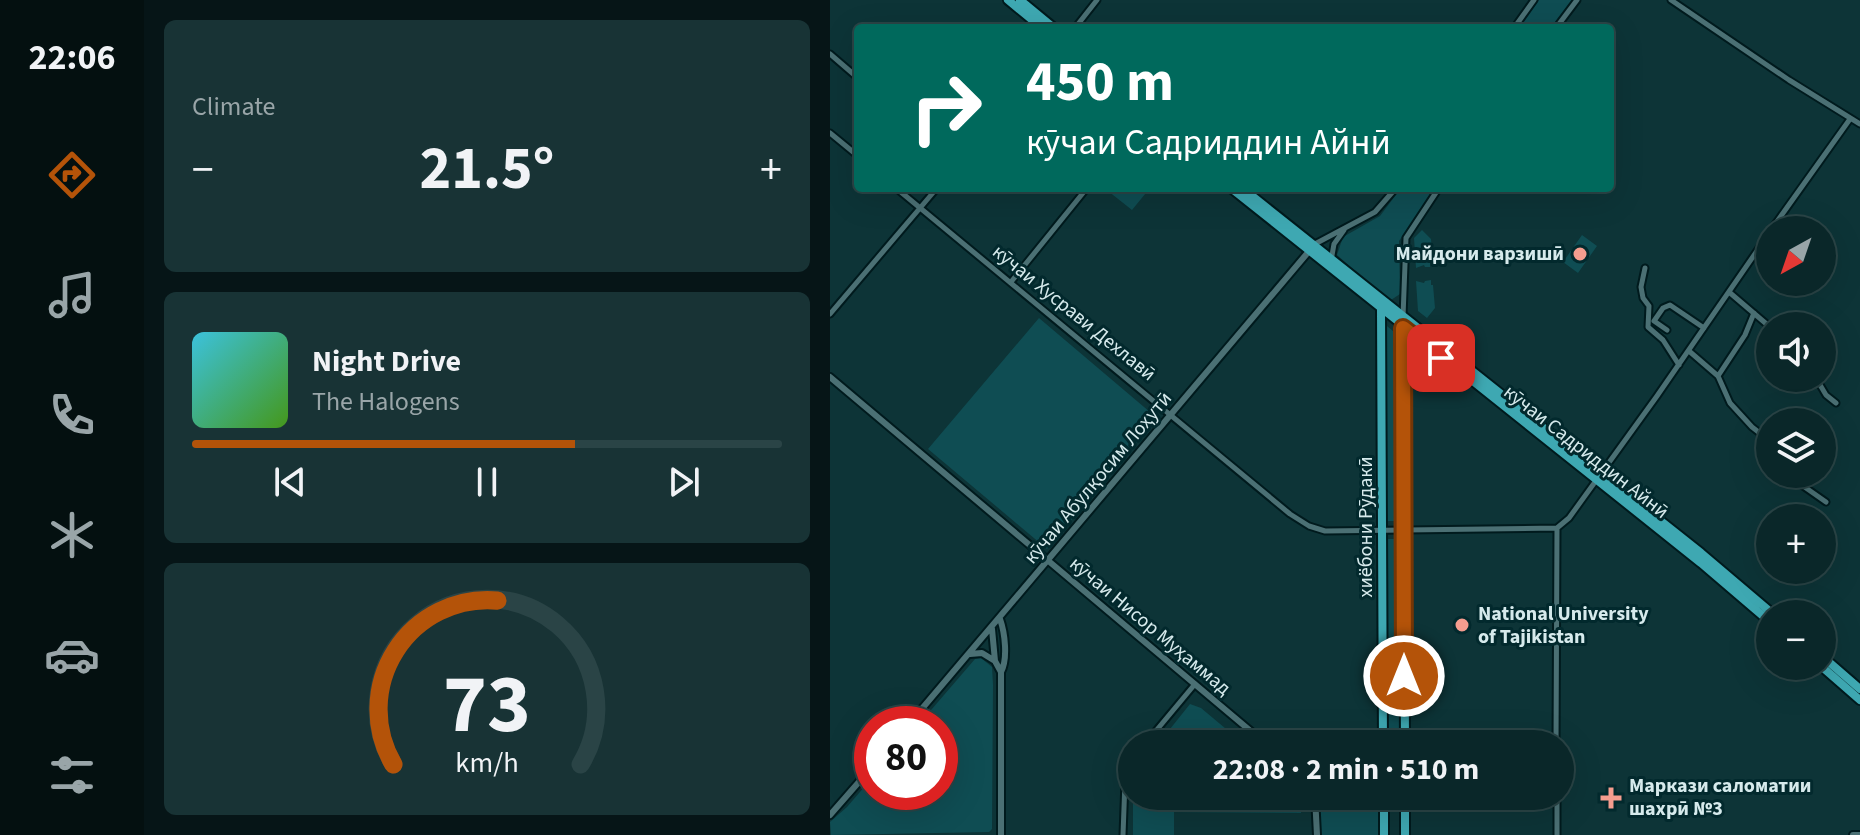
<!DOCTYPE html>
<meta charset="utf-8">
<style>
body{margin:0;font-family:"Source Sans 3",sans-serif;background:#183335;color:#f1f3f6;height:100vh;display:flex;flex-direction:column;font-size:30px;white-space:nowrap}
*{box-sizing:border-box;margin:0}
p{font-size:26px;color:#99a5a8}
.icon{flex:none;width:44px;height:44px;fill:none;stroke:currentColor;stroke-width:2;stroke-linecap:round;stroke-linejoin:round}
.map{position:relative;flex:1;overflow:hidden}
.drawer{display:flex;flex-direction:column;gap:20px;padding:20px;background:#061517;width:686px}
.drawer>*{flex:none}
.guide{position:absolute;left:24px;top:24px;width:760px;height:168px;border-radius:8px;box-shadow:0 8px 32px #0002,0 0 0 2px #2a4446;background:#00695c;color:#fff;overflow:hidden}
.needle{width:52px;rotate:220deg}
.tools{position:absolute;left:926px;top:216px;display:grid;gap:16px}
.tools a{display:grid;place-items:center;width:80px;height:80px;border-radius:50%;background:#0a2729;box-shadow:0 8px 32px #0002,0 0 0 2px #2a4446;font-size:40px}
.speed{position:absolute;left:24px;top:706px;display:flex;gap:16px;font-size:40px;font-weight:700;text-align:center}
.speed>*{display:grid;place-content:center;width:104px;height:104px;border-radius:50%;background:#0a2729;box-shadow:0 8px 32px #0002,0 0 0 2px #2a4446;line-height:1}
.speed .limit{border:12px solid #d22;background:#fff;color:#111}
.pin{position:absolute;display:grid;place-items:center;width:68px;height:68px;color:#fff;margin:-34px;border-radius:16px;box-shadow:0 4px 12px #0006}
.me{position:absolute;width:88px;margin:-44px;rotate:0deg;stroke-linejoin:round;filter:drop-shadow(0 0 6px #0008)}
.turn{display:flex;align-items:center;gap:28px;height:168px;padding:0 40px;font-size:36px}
.turn .icon{width:104px;height:104px;stroke-width:2.5}
.turn b{display:block;font-size:56px;line-height:68px}
.big{font-size:60px;font-weight:700;line-height:1.1}
.drawer .card{flex:1;display:flex;flex-direction:column;justify-content:center;gap:12px;min-width:0;padding:0 28px;border-radius:12px;background:#183335}
.drawer .dial{align-items:center;gap:0}
.dial svg{height:208px;overflow:visible;fill:none;stroke:#2a4446;stroke-width:7;stroke-linecap:round;text-anchor:middle}
.dial text{fill:#f1f3f6;stroke:none}
.song{display:flex;align-items:center;gap:24px}
.cover{width:96px;height:96px;border-radius:12px;background:linear-gradient(135deg,hsl(190 70% 55%),hsl(100 70% 35%))}
.played{height:8px;border-radius:4px;background:linear-gradient(90deg,#b45309 65%,#2a4446 65%)}
.keys{display:flex;justify-content:space-around;direction:ltr}
.heat{display:flex;justify-content:space-between;align-items:center;font-size:44px;direction:ltr}
.trip{position:absolute;left:288px;top:730px;width:456px;height:80px;border-radius:40px;background:#0a2729;box-shadow:0 8px 32px #0002,0 0 0 2px #2a4446;font-weight:700;line-height:80px;text-align:center}
main{display:flex;flex:1;min-height:0}
.menu{display:flex;flex-direction:column;width:144px;justify-content:space-around;align-items:center;background:#041010;color:#99a5a8}
.menu .icon{width:56px;height:56px}
.menu .current{color:#b45309}
.menu b{font-size:36px;color:#f1f3f6}
.map>svg:first-child{display:block}
.green{fill:#0f4d53}
.lines{fill:none;stroke-linecap:round;stroke-linejoin:round}
.minor-casing{stroke:#001a1d;stroke-width:9}
.tertiary-casing{stroke:#001a1d;stroke-width:10}
.trunk-casing{stroke:#001a1d;stroke-width:12}
.minor{stroke:#4b7074;stroke-width:5}
.tertiary{stroke:#4b7074;stroke-width:6}
.trunk{stroke:#3ea8b2;stroke-width:8}
.route-casing{stroke:#753606;stroke-width:20}
.route{stroke:#b45309;stroke-width:14}
.poi-dot{fill:#f59d8f;stroke:#02292d;stroke-width:3}
.labels{text-anchor:middle;dominant-baseline:central;stroke-width:6;stroke-linejoin:round;paint-order:stroke}
.poi-label{font-size:20px;font-weight:bold;fill:#d6eaec;stroke:#02292d;text-anchor:start}
.street-label{font-size:20px;fill:#d6eaec;stroke:#02292d}
</style>
<main>
<nav class="menu">
<b>22:06</b>
<svg class="icon current" aria-label="directions" viewBox="0 0 24 24"><path d="M12 3l9 9-9 9-9-9zM9 14v-3h6M13 9l2 2-2 2"/></svg>
<svg class="icon" aria-label="music" viewBox="0 0 24 24"><path d="M9 18V5l10-2v13"/><circle cx="6" cy="18" r="3"/><circle cx="16" cy="16" r="3"/></svg>
<svg class="icon" aria-label="phone" viewBox="0 0 24 24"><path d="M5 4h4l2 5-3 2q2 4 5 5l2-3 5 2v4C11 20 4 13 5 4z"/></svg>
<svg class="icon" aria-label="climate" viewBox="0 0 24 24"><path d="M12 3v18M4 7l16 10M4 17L20 7"/></svg>
<svg class="icon" aria-label="car" viewBox="0 0 24 24"><path d="M5 17H2v-5l4-1 3-4h7l3 4 3 1v5h-3M9 17h6M6 11h13"/><circle cx="7" cy="17" r="2"/><circle cx="17" cy="17" r="2"/></svg>
<svg class="icon" aria-label="filters" viewBox="0 0 24 24"><path d="M4 7h16M4 17h16"/><circle cx="9" cy="7" r="2"/><circle cx="15" cy="17" r="2"/></svg>
</nav>
<section class="drawer">
<div class="card"><p>Climate</p>
<div class="heat"><a>−</a><b class="big">21.5°</b><a>+</a></div>
</div>
<div class="card">
<div class="song"><i class="cover"></i><div><b>Night Drive</b><p>The Halogens</p></div></div>
<div class="played"></div>
<div class="keys"><svg class="icon" aria-label="previous" viewBox="0 0 24 24"><path d="M18 5L8 12l10 7zM5 5v14"/></svg><svg class="icon" aria-label="pause" viewBox="0 0 24 24"><path d="M8 5v14M16 5v14"/></svg><svg class="icon" aria-label="next" viewBox="0 0 24 24"><path d="M6 5l10 7-10 7zM19 5v14"/></svg></div>
</div>
<div class="card dial"><svg viewBox="0 0 100 80">
<path d="M14 69A42 42 0 1 1 86 69"/>
<path d="M14 69A42 42 0 0 1 54 6" stroke="#b45309"/>
<text x="50" y="56" font-size="32" font-weight="700">73</text>
<text x="50" y="72" font-size="11">km/h</text>
</svg></div>
</section>
<div class="map">
<svg width="1030" height="835" viewBox="0 0 1030 835">
<rect width="100%" height="100%" fill="#0d3437"/>
<path class="green" d="M 709,0 L 742,0 L 721,28 L 689,28 Z
M 281,188 L 320,188 L 302,210 L 278,191 Z
M 571,188 L 604,188 L 569,241 L 570,294 L 561,300 L 557,299 L 507,255 L 513,237 L 550,216 Z
M 592,230 L 601,239 L 603,262 L 600,262 L 600,267 L 595,267 L 594,265 L 586,268 L 584,238 Z
M 752,235 L 767,246 L 748,273 L 733,262 Z
M 601,280 L 601,285 L 603,285 L 605,308 L 597,318 L 588,311 L 586,281 L 594,283 L 595,281 Z
M 209,318 L 327,418 L 217,549 L 98,449 Z
M 557,326 L 570,337 L 569,521 L 554,521 Z
M 555,539 L 569,539 L 570,744 L 556,744 Z
M 151,658 L 162,667 L 163,685 L 162,829 L 159,832 L 1,835 L 0,822 L 17,807 L 42,778 L 42,792 L 110,792 L 110,724 L 89,724 L 145,659 Z
M 360,704 L 371,708 L 414,744 L 328,744 Z
M 303,796 L 471,796 L 471,813 L 344,812 L 344,835 L 303,835 Z
M 504,796 L 549,797 L 549,835 L 490,835 L 490,808 Z"/>
<g class="lines">
<g class="minor-casing">
<path id="minor" d="M 841,0 L 959,80 L 1030,124
M 245,28 L 267,0
M 684,28 L 704,0
M 726,28 L 747,0
M 0,54 L 28,78
M 0,133 L 28,156
M 66,188 L 460,514 L 479,526 L 495,531 L 727,528 L 739,518 L 827,396 L 940,232
M 941,230 L 1020,119
M 483,245 L 545,212 L 566,188
M 501,261 L 504,244 L 514,230
M 815,268 L 811,287 L 813,298 L 819,306 L 818,327 L 833,340 L 849,365
M 181,282 L 257,188
M 899,292 L 940,327
M 0,314 L 107,188
M 573,317 L 576,238 L 609,188
M 837,330 L 824,321 L 833,308 L 840,305 L 874,328
M 859,351 L 888,376 L 900,403 L 922,427 L 940,441
M 888,376 L 915,335 L 924,313
M 986,378 L 996,395 L 1006,403
M 962,474 L 966,481 L 996,502
M 315,744 L 365,684
M 726,744 L 727,528
M 727,796 L 727,835
M 293,835 L 295,781 L 302,761"/>
</g>
<g class="tertiary-casing">
<path id="tertiary" d="M 0,377 L 436,744
M 170,619 C 175,633 178,659 171,672 L 171,835
M 162,629 L 165,661 L 171,672
M 140,654 L 152,653 L 165,661
M 79,724 L 480,250
M 485,796 L 487,835
M 487,808 L 491,800 L 498,796
M 0,815 L 42,767
M 1023,835 L 1030,835"/>
</g>
<g class="trunk-casing">
<path id="trunk" d="M 178,0 L 212,28
M 190,0 L 224,28
M 401,188 L 871,563 L 940,622
M 412,188 L 871,553 L 943,614
M 551,310 L 553,744
M 573,325 L 575,744
M 992,656 L 1030,689
M 991,666 L 1030,700
M 554,796 L 554,835
M 575,796 L 575,835"/>
</g>
<use href="#minor" class="minor"/>
<use href="#tertiary" class="tertiary"/>
<use href="#trunk" class="trunk"/>
</g>
<g class="lines">
<g class="route-casing">
<path id="route" d="M 574,676 L 573,328 L 611,358"/>
</g>
<use href="#route" class="route"/>
</g>
<g class="poi-dot">
<circle cx="750" cy="254" r="8"/>
<circle cx="632" cy="625" r="8"/>
<path d="M777 786h8v8h8v8h-8v8h-8v-8h-8v-8h8z"/>
</g>
<g class="labels">
<g class="poi-label">
<text x="734" y="254" text-anchor="end">Майдони варзишӣ</text>
<text x="648" y="614">National University<tspan x="648" dy="23">of Tajikistan</tspan></text>
<text x="799" y="786">Маркази саломатии<tspan x="799" dy="23">шахрӣ №3</tspan></text>
</g>
<g class="street-label">
<text transform="translate(244 313) rotate(39)">кӯчаи Хусрави Дехлавӣ</text>
<text transform="translate(756 452) rotate(38)">кӯчаи Садриддин Айнӣ</text>
<text transform="translate(268 478) rotate(-50)">кӯчаи Абулқосим Лоҳутӣ</text>
<text transform="translate(536 527) rotate(-90)">хиёбони Рӯдакӣ</text>
<text transform="translate(320 626) rotate(40)">кӯчаи Нисор Муҳаммад</text>
</g>
</g>
</svg>
<div class="tools">
<a><svg class="needle" viewBox="-14 -14 28 28"><path d="M0-13l5 13h-10z" fill="#e53935"/><path d="M0 13l5-13h-10z" fill="#99a5a8"/></svg></a>
<a><svg class="icon" aria-label="sound" viewBox="0 0 24 24"><path d="M4 9h4l5-4v14l-5-4H4zM17 9q2 3 0 6"/></svg></a>
<a><svg class="icon" aria-label="layers" viewBox="0 0 24 24"><path d="M12 4l9 5-9 5-9-5zM3 14l9 5 9-5"/></svg></a>
<a>+</a>
<a>−</a>
</div>
<div class="speed"><div class="limit">80</div></div>
<div class="pin" style="left:611px;top:358px;background:#d93025"><svg class="icon" aria-label="arrive" viewBox="0 0 24 24"><path d="M6 21V4h12l-3 4 3 4H6"/></svg></div>
<svg class="me" style="left:574px;top:676px" viewBox="-20 -20 40 40"><circle r="17" fill="#b45309" stroke="#fff" stroke-width="3"/><path d="M0-11L8 9 0 5-8 9z" fill="#fff"/></svg>
<div class="trip">22:08 · 2 min · 510 m</div>
<div class="guide">
<div class="turn"><svg class="icon" aria-label="right" viewBox="0 0 24 24"><path d="M7 20v-9h11M14 6l5 5-5 5"/></svg><div><b>450 m</b>кӯчаи Садриддин Айнӣ</div></div>
</div>
</div>
</main>
